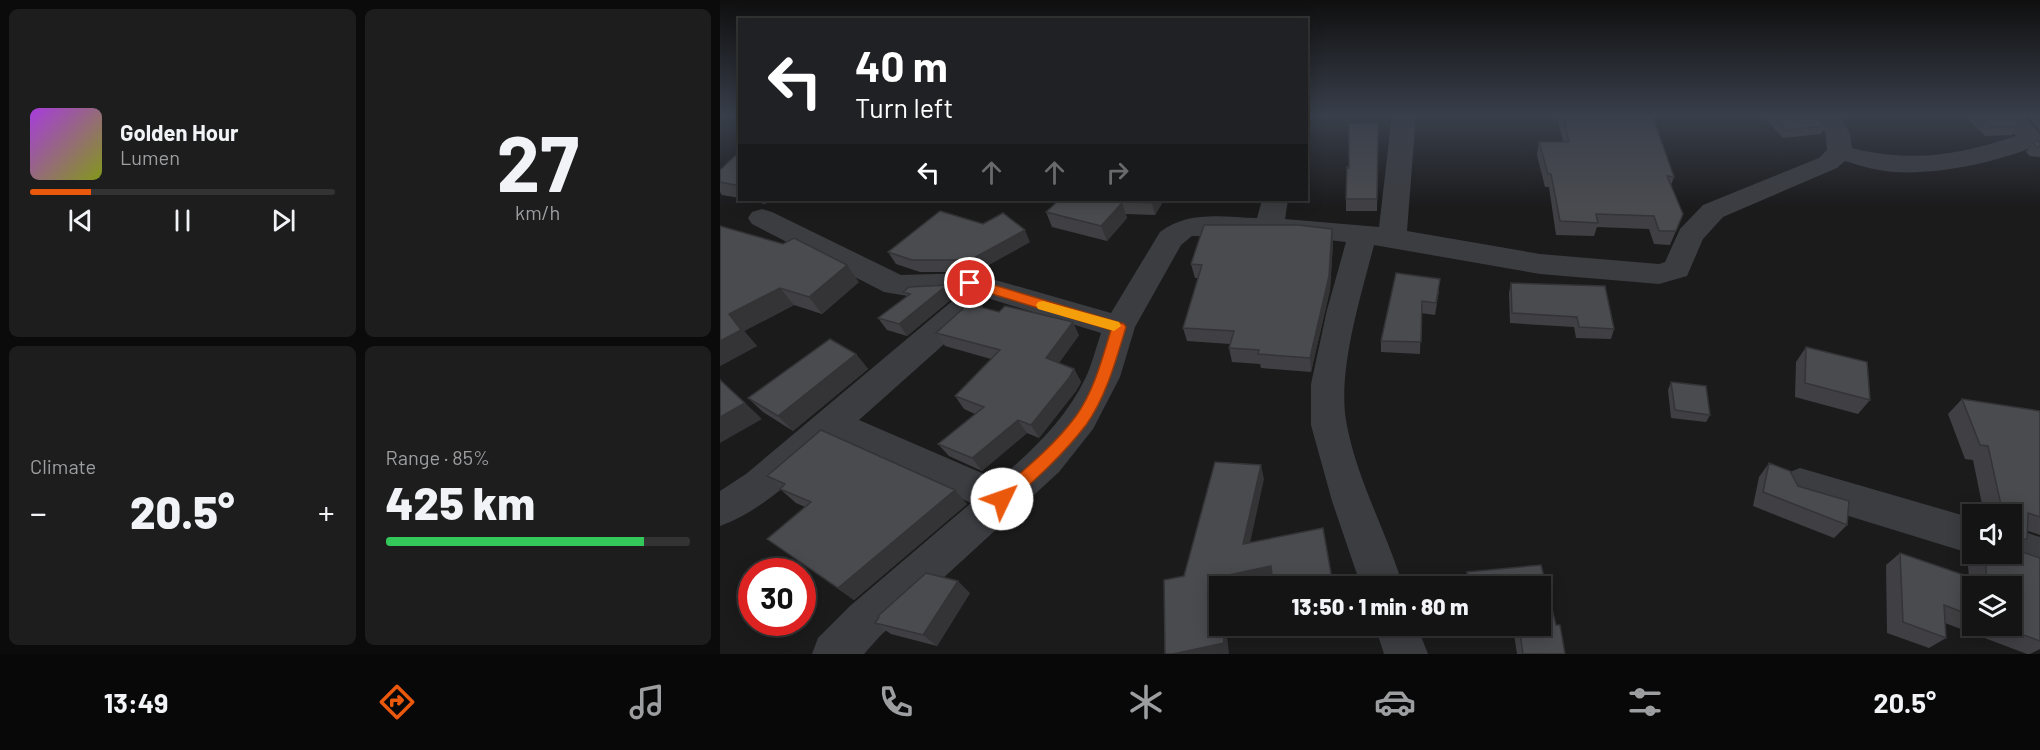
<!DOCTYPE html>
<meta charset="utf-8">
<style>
body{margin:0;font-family:Barlow,sans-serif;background:#1d1d1e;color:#f1f3f6;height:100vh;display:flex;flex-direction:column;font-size:22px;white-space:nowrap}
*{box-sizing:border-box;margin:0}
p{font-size:20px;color:#9d9ea0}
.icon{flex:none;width:33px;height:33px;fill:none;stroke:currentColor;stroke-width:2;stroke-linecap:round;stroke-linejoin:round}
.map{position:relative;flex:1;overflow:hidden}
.panel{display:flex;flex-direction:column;gap:9px;padding:9px;background:#0b0b0c;width:720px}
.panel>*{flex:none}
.banner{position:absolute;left:18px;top:18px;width:570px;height:183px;border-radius:0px;box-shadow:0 3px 15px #0003,0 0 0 2px #333334;background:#202124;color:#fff;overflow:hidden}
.buttons{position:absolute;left:1242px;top:504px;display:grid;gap:12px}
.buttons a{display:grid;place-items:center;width:60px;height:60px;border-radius:0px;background:#141415;box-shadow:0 3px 15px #0003,0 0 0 2px #333334;font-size:30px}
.speed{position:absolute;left:18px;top:558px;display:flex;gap:12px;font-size:30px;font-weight:700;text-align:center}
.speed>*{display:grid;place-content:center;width:78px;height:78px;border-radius:50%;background:#141415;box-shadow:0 3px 15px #0003,0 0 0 2px #333334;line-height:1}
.speed .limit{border:9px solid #d22;background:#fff;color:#111}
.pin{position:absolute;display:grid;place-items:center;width:51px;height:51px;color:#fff;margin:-26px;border:3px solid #fff;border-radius:50%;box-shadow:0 2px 6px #0007}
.me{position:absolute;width:66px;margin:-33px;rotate:48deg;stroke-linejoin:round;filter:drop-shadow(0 0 4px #0008)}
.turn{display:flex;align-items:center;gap:21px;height:126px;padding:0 18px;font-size:27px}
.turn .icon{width:78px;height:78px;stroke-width:2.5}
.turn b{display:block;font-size:42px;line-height:51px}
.lanes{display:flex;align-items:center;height:57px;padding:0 18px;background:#0003;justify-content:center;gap:30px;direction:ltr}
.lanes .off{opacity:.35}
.big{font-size:45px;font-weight:800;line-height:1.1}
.panel .card{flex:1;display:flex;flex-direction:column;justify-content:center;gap:9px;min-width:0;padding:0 21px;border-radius:9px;background:#1d1d1e}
.panel .dial{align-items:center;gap:0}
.dial b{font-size:78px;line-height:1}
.song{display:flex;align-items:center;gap:18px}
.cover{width:72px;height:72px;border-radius:9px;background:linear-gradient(135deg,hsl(280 70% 55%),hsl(70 70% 35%))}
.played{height:6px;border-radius:3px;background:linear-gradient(90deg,#ea580c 20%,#333334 20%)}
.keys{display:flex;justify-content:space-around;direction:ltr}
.heat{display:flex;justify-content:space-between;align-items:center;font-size:33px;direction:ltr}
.charge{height:9px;border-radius:4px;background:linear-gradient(90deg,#34c759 85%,#333334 0)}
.panel .tiles{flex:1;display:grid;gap:9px;grid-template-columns:repeat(2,1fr)}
.trip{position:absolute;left:489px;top:576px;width:342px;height:60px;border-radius:0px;background:#141415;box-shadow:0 3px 15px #0003,0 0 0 2px #333334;font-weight:800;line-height:60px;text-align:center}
.dock{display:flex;height:96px;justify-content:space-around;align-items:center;background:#080808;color:#9d9ea0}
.dock .icon{width:42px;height:42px}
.dock .active{color:#ea580c}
.dock b{font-size:27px;color:#f1f3f6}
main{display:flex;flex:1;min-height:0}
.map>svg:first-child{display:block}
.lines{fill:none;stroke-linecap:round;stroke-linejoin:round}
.minor{fill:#3c3d41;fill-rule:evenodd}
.wall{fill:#404044;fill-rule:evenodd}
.shaded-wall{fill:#343437}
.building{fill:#4a4b4f;stroke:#343437;stroke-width:1.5}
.route{fill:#ea580c;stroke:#983908;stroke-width:1.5}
.slow{fill:#f59e0b}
</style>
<main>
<section class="panel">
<div class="tiles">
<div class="card">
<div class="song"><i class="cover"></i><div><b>Golden Hour</b><p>Lumen</p></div></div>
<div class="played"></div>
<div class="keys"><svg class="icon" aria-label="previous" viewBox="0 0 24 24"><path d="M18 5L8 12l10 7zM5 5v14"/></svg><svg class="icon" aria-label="pause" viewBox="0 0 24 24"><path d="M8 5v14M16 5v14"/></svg><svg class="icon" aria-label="next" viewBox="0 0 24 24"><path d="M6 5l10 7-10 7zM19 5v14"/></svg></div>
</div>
<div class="card dial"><b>27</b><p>km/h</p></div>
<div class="card"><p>Climate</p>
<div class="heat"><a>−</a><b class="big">20.5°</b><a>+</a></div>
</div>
<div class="card"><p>Range · 85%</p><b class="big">425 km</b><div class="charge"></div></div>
</div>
</section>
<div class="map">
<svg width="1320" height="654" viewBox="0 0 1320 654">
<rect width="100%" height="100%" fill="#1b1b1c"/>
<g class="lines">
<path class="minor" d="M 672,115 L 696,115 L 687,231 L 820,254 L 939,264 L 945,262 L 960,229 L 983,205 L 1099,158 L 1107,150 L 1106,134 L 1095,115 L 1119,115 L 1130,134 L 1132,148 C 1190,163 1240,155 1296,136 L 1279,115 L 1304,115 L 1320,134 L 1320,144 C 1280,162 1219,175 1175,172 C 1158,171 1141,166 1125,161 L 1117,168 L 1003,217 L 983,239 L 967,276 L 939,284 L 820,274 L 654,245 C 641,296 616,374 627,426 C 638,482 667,533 683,586 L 641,586 L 612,501 L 591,425 L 591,384 L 607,310 L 626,242 L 580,237 L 472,236 L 461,245 L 415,327 L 400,377 L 373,429 L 339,472 L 160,636 L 144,654 L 92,654 L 98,638 L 130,606 L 251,503 L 115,442 C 79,473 46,509 0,526 L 0,491 L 26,474 L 237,297 L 248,294 L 259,297 L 263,305 L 259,313 L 139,420 L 278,480 C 313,450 346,419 366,377 C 372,364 376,348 381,333 L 251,293 L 194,297 L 164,292 L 32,224 L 28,218 L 32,212 L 42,209 L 52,212 L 181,275 L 251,273 L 391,313 L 440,232 C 468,210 504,217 537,218 L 542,200 L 568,200 L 565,219 L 659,227 Z
M 1080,468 L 1252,518 L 1252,554 L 1254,554 L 1252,554 L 1067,497 L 1061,485 L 1067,473 Z
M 1292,528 L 1320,537 L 1320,575 L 1278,560 L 1275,554 L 1292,554 Z
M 655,626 L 697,626 L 708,654 L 664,654 Z"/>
</g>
<path class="wall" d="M 837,115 L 932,115 L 954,177 L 951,185 L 963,214 L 950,245 L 934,244 L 929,229 L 877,227 L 874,236 L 836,235 L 829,187 L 825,187 L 817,155 L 819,142 L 843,142 Z
M 1042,115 L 1096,115 L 1105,126 L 1101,134 L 1063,138 Z
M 1244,115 L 1290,115 L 1299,126 L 1292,135 L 1265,136 Z
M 1307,115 L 1320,115 L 1320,131 Z
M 658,123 L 657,211 L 626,211 L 626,199 L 629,168 Z
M 1320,140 L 1320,157 L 1310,156 L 1306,152 L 1313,143 Z
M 20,156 L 20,198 L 2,195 L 0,192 L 0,170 Z
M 25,200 L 49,200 L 45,204 Z
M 339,200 L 444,200 L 435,215 L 406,214 L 407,218 L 387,241 L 332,227 L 326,212 Z
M 0,226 L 139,282 L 102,314 L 74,305 L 24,331 L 37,346 L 0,366 Z
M 612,229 L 613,243 L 610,290 L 591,372 L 541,368 L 540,364 L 512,362 L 509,348 L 510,344 L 467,341 L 463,328 L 478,278 L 475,278 L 471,264 Z
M 310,242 L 256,272 L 200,272 L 176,264 L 168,252 Z
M 676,273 L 719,291 L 715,315 L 701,313 L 700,354 L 661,352 L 661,341 Z
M 791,283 L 894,329 L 891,339 L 856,338 L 854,327 L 790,323 L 789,293 Z
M 183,292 L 234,297 L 187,336 L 167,330 L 158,318 L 187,297 Z
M 216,333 L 359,335 L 339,363 L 354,369 L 361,382 L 356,391 L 319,438 L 307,433 L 262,471 L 229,456 L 218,444 L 255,414 L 244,409 L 235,396 L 271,359 L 225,346 Z
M 1086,347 L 1150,400 L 1138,414 L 1075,397 L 1076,362 Z
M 136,354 L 148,369 L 73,431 L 43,412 L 28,398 Z
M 951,382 L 990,415 L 986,422 L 951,418 L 948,390 Z
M 1242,399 L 1320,411 L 1320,535 L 1308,531 L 1307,539 L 1294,549 L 1320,558 L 1320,649 L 1310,654 L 1307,654 L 1225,623 L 1226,638 L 1209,648 L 1167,633 L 1166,565 L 1180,553 L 1249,577 L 1247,555 L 1252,551 L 1252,554 L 1292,554 L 1292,514 L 1264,514 L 1253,460 L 1245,459 L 1228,414 ZM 1252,586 L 1292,626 L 1252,626 Z
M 1049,463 L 1127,525 L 1114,538 L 1033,506 L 1039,477 Z
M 47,476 L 247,504 L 134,600 L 47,539 L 85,507 L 76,503 L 60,489 L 61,488 Z
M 821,565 L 836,625 L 840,625 L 845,654 L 797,654 L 793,627 L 753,631 L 752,626 L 820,626 L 820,586 L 745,586 L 745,584 L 747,572 Z
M 250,593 L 217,646 L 171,634 L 155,623 Z"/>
<path class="shaded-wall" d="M 42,200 L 49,200 L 45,204 Z
M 434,200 L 444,200 L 435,215 L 432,203 Z
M 402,203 L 407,218 L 387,241 L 381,226 Z
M 612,229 L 613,243 L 610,290 L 591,372 L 590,358 Z
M 305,230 L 310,242 L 256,272 L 250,260 Z
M 127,265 L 139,282 L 102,314 L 89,297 Z
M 227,285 L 234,297 L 187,336 L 179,324 Z
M 60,288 L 74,305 L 24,331 L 37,346 L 0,366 L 0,341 L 9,314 Z
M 353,322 L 359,335 L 333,371 L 326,358 Z
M 136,354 L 148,369 L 73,431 L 58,416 Z
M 354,369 L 361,382 L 356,391 L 319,438 L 311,425 Z
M 0,379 L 42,419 L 0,443 Z
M 298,420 L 307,433 L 262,471 L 252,458 Z
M 541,465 L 544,479 L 527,557 L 523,544 Z
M 235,490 L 247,504 L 134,600 L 118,588 Z
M 551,566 L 554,579 L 517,586 L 500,586 L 499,577 Z
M 612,579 L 613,586 L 575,586 Z
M 238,581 L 250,593 L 217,646 L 203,635 Z
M 502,626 L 506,626 L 509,654 L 453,654 Z"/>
<path class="building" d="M 843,115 L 932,115 L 954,177 L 947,176 L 963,214 L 956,231 L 939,231 L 934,216 L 876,214 L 878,223 L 840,221 L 831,174 L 828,174 L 819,142 L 849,142 Z
M 1053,115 L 1096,115 L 1105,126 L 1067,130 Z
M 1259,115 L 1290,115 L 1299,126 L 1272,127 Z
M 658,123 L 657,199 L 626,199 L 627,167 L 629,168 L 629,124 Z
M 1320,140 L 1320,147 L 1317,147 L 1313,143 Z
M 15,156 L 20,156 L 20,186 L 0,182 L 0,170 Z
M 339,200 L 390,200 L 402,203 L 381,226 L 326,212 Z
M 390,200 L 434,200 L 432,203 L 396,201 Z
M 220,211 L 263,224 L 283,213 L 305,230 L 250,260 L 192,260 L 168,252 Z
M 484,225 L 578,225 L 612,229 L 609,276 L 590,358 L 538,354 L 539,350 L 509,348 L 514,331 L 463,328 L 482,265 L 471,264 Z
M 0,226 L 63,244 L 74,238 L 127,265 L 89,297 L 60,288 L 9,314 L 21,330 L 0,341 Z
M 676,273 L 720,279 L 716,303 L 702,301 L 701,342 L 661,341 Z
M 791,283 L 885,286 L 894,329 L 859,327 L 857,317 L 792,313 Z
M 227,285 L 179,324 L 158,318 L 190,294 L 183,292 L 189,287 Z
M 248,304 L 279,312 L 285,306 L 353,322 L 326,358 L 354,369 L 349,378 L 311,425 L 298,420 L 252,458 L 218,444 L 264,407 L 235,396 L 280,350 L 216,333 Z
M 110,339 L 136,354 L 58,416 L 28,398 Z
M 1086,347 L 1147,362 L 1150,400 L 1085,383 Z
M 0,380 L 25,403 L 0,417 Z
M 951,382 L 986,386 L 990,415 L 955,410 Z
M 1242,399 L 1320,411 L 1320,517 L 1308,513 L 1307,539 L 1292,540 L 1292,514 L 1283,514 L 1268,446 L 1260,445 Z
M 101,430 L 235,490 L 118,588 L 47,539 L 91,502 L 60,489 L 65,484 L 47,476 Z
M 495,462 L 541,465 L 523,544 L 603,528 L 612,579 L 575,586 L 553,586 L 551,566 L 499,577 L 500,626 L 502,626 L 504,643 L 453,654 L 445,654 L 444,580 L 464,576 Z
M 1049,463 L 1070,471 L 1078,486 L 1129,501 L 1127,525 L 1043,492 Z
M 1292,542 L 1293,549 L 1320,558 L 1320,641 L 1279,626 L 1292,626 L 1292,586 L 1252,586 L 1252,616 L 1224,605 L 1226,638 L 1183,622 L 1180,553 L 1267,583 L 1265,554 L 1292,554 Z
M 821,565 L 836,625 L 840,625 L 845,654 L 803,654 L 799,626 L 820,626 L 820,586 L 750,586 L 747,572 Z
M 206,573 L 238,581 L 203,635 L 155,623 L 159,617 L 158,616 Z"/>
<linearGradient id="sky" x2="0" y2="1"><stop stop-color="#0f0f0f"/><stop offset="0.56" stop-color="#393f4b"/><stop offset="1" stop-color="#393f4b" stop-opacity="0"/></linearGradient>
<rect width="1320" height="207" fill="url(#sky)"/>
<path class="route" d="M 250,278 L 404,324 L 406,327 C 396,360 386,397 366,425 C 343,455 315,480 288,504 L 282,507 L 276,504 L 274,499 L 276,494 C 304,470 334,446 356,416 C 374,391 382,359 391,330 L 246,286 L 244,283 Z"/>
<path class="slow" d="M 323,301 L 399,322 L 401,326 L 394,331 L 318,309 L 316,305 L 318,302 Z"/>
</svg>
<div class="buttons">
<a><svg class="icon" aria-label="sound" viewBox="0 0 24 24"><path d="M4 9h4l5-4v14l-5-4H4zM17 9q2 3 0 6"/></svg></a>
<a><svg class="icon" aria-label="layers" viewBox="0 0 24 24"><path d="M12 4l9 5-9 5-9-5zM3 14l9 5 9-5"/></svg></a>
</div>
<div class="speed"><div class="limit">30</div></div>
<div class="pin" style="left:250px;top:283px;background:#d93025"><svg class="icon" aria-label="arrive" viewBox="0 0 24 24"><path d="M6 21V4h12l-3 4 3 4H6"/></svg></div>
<svg class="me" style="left:282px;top:499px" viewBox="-20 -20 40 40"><circle r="19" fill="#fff"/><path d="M0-13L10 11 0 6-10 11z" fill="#ea580c"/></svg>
<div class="trip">13:50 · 1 min · 80 m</div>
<div class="banner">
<div class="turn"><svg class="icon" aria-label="left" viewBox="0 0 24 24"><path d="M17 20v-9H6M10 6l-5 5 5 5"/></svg><div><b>40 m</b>Turn left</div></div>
<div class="lanes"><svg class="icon" aria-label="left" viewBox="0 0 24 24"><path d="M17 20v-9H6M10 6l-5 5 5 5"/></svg><svg class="icon off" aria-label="ahead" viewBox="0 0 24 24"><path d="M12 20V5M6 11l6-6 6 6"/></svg><svg class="icon off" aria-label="ahead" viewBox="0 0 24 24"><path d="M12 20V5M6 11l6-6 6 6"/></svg><svg class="icon off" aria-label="right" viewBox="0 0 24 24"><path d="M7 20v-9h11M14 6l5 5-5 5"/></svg></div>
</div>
</div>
</main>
<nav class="dock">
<b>13:49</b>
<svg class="icon active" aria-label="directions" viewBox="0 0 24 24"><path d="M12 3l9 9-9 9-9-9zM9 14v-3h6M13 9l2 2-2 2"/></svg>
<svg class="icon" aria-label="music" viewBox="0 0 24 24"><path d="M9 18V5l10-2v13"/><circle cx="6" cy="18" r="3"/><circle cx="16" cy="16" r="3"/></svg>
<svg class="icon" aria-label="phone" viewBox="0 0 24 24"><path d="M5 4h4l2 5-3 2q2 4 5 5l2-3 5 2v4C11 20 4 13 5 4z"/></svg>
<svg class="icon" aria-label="climate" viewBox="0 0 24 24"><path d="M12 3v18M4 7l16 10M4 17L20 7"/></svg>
<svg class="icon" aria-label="car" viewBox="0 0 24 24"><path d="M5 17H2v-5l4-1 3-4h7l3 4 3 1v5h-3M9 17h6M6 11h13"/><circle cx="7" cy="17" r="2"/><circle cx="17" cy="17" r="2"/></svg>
<svg class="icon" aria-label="filters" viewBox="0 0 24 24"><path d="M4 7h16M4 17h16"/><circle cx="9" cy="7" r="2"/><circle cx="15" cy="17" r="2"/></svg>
<b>20.5°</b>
</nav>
